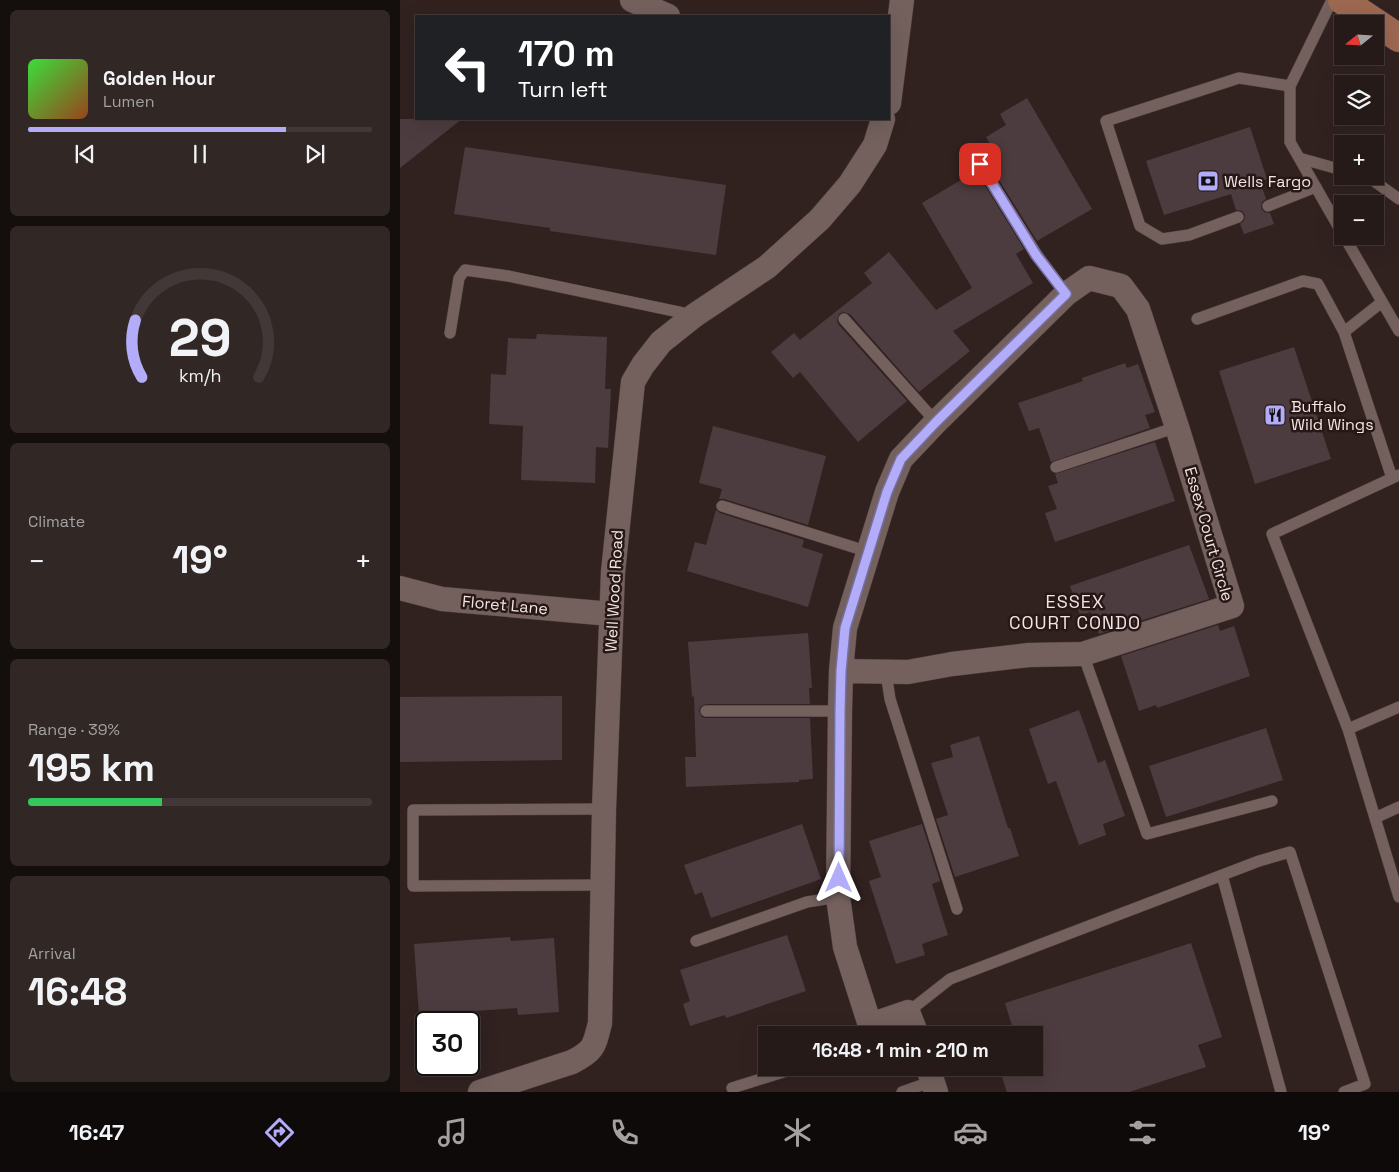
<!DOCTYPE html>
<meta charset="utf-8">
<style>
body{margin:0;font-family:"Space Grotesk",sans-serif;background:#312725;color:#f1f3f6;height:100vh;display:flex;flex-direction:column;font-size:19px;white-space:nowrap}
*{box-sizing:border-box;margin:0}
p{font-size:16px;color:#a3a1a2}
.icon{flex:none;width:28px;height:28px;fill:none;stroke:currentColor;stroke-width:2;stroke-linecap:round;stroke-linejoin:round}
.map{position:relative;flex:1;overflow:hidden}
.details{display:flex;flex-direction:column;gap:10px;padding:10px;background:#140e0d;width:400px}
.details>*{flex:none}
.guide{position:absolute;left:15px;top:15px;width:475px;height:105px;border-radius:0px;box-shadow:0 5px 20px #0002,0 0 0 1px #423837;background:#202124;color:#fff;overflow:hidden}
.needle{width:32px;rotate:252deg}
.buttons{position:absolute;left:934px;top:15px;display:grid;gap:10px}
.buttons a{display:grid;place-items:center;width:50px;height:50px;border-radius:0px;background:#251a18;box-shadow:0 5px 20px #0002,0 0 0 1px #423837;font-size:25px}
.speed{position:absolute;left:15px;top:1011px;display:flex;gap:10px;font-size:25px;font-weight:700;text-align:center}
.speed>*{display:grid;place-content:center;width:65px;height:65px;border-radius:50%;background:#251a18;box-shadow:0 5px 20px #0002,0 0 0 1px #423837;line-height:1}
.speed .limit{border:2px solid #111;border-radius:8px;background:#fff;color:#111}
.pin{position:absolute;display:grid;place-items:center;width:42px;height:42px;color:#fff;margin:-21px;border-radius:10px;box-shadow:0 2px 8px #0006}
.me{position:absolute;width:55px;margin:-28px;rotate:0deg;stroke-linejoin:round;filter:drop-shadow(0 0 4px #0008)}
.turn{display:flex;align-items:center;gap:18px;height:105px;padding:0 20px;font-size:22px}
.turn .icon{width:65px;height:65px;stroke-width:2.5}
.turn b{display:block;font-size:35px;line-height:42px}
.big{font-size:38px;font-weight:700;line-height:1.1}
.details .widget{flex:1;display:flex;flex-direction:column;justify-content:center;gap:8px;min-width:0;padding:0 18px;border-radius:8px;background:#312725}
.details .dial{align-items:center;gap:0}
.dial svg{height:130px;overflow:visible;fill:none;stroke:#423837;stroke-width:7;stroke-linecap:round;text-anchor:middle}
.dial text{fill:#f1f3f6;stroke:none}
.song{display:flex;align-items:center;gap:15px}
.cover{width:60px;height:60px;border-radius:8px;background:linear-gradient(135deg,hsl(120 70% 55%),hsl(20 70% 35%))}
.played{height:5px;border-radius:2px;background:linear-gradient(90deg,#b3acf9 75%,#423837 75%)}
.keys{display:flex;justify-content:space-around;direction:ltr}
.heat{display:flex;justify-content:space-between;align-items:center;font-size:28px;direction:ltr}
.charge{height:8px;border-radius:4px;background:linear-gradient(90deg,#34c759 39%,#423837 0)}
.trip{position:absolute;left:358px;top:1026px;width:285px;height:50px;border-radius:0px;background:#251a18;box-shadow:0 5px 20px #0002,0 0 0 1px #423837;font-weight:700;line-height:50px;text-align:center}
.tab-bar{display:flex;height:80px;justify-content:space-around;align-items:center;background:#0f0a0a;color:#a3a1a2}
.tab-bar .icon{width:35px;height:35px}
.tab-bar .on{color:#b3acf9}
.tab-bar b{font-size:22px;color:#f1f3f6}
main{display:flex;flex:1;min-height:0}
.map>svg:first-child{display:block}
.building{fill:#4d3c3f}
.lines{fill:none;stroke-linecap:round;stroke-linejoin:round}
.lane-casing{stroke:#4d3f3e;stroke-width:12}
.street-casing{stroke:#4d3f3e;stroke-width:25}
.primary-casing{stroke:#4d3f3e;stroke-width:29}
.lane{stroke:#74615e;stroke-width:11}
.street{stroke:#74615e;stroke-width:24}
.primary{stroke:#9d6850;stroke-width:28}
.route-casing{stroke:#7470a2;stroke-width:12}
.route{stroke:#b3acf9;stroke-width:9}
.labels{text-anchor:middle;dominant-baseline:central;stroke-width:5;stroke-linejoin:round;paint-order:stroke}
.poi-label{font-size:16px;fill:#f1e5e4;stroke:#271816;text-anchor:start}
.street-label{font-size:16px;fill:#f1e5e4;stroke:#271816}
.neighbourhood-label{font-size:18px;letter-spacing:1px;fill:#f1e5e4;stroke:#271816}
</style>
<main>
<section class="details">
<div class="widget">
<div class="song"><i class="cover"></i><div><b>Golden Hour</b><p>Lumen</p></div></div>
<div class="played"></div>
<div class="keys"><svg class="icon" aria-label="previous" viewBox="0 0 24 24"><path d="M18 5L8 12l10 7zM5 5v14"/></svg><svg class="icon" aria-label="pause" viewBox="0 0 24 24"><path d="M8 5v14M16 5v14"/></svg><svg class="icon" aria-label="next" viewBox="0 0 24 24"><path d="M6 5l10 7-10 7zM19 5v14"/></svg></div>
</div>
<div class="widget dial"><svg viewBox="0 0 100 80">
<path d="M14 69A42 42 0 1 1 86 69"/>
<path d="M14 69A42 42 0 0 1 10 34" stroke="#b3acf9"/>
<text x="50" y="56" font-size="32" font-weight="700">29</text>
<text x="50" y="72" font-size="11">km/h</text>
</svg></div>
<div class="widget"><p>Climate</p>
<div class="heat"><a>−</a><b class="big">19°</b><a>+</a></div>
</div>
<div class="widget"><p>Range · 39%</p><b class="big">195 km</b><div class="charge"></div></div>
<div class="widget"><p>Arrival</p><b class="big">16:48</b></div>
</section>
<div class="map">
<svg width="999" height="1092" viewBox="0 0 999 1092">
<rect width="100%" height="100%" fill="#312220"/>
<path class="building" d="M 627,98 L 692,209 L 637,241 L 589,164 L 598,158 L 586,137 L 606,125 L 600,114 Z
M 0,119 L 62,119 L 0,168 Z
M 850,127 L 867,179 L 860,182 L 866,199 L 862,202 L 861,208 L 864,212 L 870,213 L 874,224 L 844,234 L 840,224 L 844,221 L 845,215 L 842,211 L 836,210 L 831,194 L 764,215 L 746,161 Z
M 65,147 L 326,185 L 316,255 L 150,231 L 150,228 L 54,214 Z
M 576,171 L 624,249 L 616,254 L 633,283 L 553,331 L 570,351 L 519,392 L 450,314 L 443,312 L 439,314 L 437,320 L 438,324 L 507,401 L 458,442 L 400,372 L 393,378 L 371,352 L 394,333 L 400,340 L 472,283 L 464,273 L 489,252 L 536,310 L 572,288 L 522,203 Z
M 137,334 L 207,337 L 205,389 L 211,389 L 208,448 L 196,447 L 195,483 L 121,480 L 123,426 L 89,424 L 91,374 L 106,375 L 108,338 L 136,339 Z
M 894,347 L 931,459 L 855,484 L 819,371 Z
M 725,363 L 727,368 L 738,364 L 755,412 L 745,415 L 750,428 L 651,462 L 639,428 L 629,431 L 618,403 L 683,381 L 682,378 Z
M 313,426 L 426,456 L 408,525 L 324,499 L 319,499 L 322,489 L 299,483 Z
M 755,442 L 775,501 L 655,542 L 645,513 L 657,509 L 648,486 L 658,483 L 655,474 Z
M 316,510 L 320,513 L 404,540 L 402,547 L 423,554 L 408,607 L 287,571 L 295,542 L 306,545 Z
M 789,545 L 809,599 L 699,634 L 691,612 L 680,615 L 670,586 Z
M 818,625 L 820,631 L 834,626 L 850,676 L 757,708 L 756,705 L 739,711 L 721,656 Z
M 408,633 L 412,688 L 409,688 L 410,704 L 306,704 L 300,707 L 299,711 L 302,717 L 306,718 L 410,718 L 413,779 L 399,780 L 399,782 L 286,787 L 285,757 L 296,757 L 294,696 L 292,697 L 288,642 Z
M 162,696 L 162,760 L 0,762 L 0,697 Z
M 679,710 L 698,763 L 705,760 L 725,816 L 703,824 L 706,835 L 679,845 L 656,781 L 648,784 L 629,729 Z
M 866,728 L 883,780 L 766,817 L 749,766 Z
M 579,736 L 608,828 L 610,828 L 619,856 L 555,877 L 536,819 L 548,815 L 531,763 L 553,757 L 550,745 Z
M 402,824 L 421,879 L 311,918 L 302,892 L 295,895 L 284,865 Z
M 522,824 L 540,881 L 532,884 L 548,935 L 522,944 L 525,955 L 496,964 L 469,881 L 481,877 L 469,841 Z
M 387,935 L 406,991 L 326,1018 L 325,1015 L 290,1026 L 283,1004 L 290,1001 L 280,970 Z
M 110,937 L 111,941 L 154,938 L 159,1012 L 118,1015 L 117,1008 L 19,1015 L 14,944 Z
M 791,943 L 822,1037 L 798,1045 L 806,1067 L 729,1092 L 607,1092 L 599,1068 L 634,1068 L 634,1035 L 589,1035 L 588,1034 L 612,1026 L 605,1003 Z"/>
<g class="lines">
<g class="lane-casing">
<path id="lane" d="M 932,0 L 890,86 L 890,142 L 942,233
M 899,158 L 942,170
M 580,164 L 637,255 L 666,294
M 967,176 L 999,199
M 868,206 L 916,187
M 838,217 L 789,235 L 762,239 L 740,226 L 706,121 L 839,78 L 890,86
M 944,236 L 999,331
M 982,302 L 944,332 L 992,478
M 444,319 L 536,422
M 797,319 L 903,281 L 918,284 L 944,332
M 50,333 L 59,278 L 65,270 L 108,276 L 293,315
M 656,467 L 777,427
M 322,506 L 469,552
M 683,654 L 747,834 L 872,801
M 486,673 L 490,699 L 557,909
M 999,707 L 948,729 L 999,897
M 306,711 L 440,711
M 948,729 L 872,534 L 999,475
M 975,818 L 999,807
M 822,875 L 881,1092
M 203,885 L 13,886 L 13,810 L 204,809
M 296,941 L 407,902 L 438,897
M 508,1012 L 550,979 L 859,861 L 890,852 L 965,1084 L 944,1092
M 332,1088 L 396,1068
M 502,1092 L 533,1081"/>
</g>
<g class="street-casing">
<path id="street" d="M 232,0 L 268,16
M 489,103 L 502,0
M 0,588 L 42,599 L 211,614
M 441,671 L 508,672 L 552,664 L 629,655 L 683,654 L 832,606 L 777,427 L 738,309 L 721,286 L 689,278 L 666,294 L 536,422 L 501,459 L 487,492 L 445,628 L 441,671 L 440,711 L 438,897 L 445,947 L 470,1025 L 508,1012 L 517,1035
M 528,1068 L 536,1092
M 80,1092 L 172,1062 C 195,1050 194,1046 200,1023 L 204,809 L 213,572 L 233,382 L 243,365 L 261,342 L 295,315 L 367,267 L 420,219 L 450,184 L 475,145 L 483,119"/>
</g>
<g class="primary-casing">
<path id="primary" d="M 942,0 L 999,38"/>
</g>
<use href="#lane" class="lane"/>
<use href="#street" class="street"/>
<use href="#primary" class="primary"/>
</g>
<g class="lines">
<g class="route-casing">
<path id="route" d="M 439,878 L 440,711 L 441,671 L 445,628 L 487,492 L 501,459 L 536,422 L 666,294 L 636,255 L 580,164"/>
</g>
<use href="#route" class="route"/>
</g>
<defs>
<g id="bank-square" transform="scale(1.125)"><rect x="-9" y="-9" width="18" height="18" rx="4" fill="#b3acf9" stroke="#271816"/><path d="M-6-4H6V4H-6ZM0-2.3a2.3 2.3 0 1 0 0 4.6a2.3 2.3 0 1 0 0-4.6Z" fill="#111"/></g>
<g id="restaurant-square" transform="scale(1.125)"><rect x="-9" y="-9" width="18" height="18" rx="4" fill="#b3acf9" stroke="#271816"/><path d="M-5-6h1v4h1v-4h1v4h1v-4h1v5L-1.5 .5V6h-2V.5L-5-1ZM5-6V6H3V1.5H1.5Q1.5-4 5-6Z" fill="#111"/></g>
</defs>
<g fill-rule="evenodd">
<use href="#bank-square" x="808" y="181"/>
<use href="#restaurant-square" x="875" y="415"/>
</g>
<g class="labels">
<g class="poi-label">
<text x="824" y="181">Wells Fargo</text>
<text x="891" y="406">Buffalo<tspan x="891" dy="18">Wild Wings</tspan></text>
</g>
<g class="street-label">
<text transform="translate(809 534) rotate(74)">Essex Court Circle</text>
<text transform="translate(214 591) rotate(-87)">Well Wood Road</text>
<text transform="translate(105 605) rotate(5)">Floret Lane</text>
</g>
<g class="neighbourhood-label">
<text x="675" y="601">ESSEX<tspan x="675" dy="21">COURT CONDO</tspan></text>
</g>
</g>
</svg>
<div class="buttons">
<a><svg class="needle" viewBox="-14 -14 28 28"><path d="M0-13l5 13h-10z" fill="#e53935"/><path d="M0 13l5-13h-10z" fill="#a3a1a2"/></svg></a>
<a><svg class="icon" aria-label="layers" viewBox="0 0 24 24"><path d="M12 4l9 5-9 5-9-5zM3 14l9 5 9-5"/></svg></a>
<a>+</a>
<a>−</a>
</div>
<div class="speed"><div class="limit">30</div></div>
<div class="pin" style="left:580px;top:164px;background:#d93025"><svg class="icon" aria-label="arrive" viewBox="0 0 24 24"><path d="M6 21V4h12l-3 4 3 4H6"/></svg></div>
<svg class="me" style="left:439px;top:878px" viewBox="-20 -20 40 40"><path d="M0-17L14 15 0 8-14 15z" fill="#b3acf9" stroke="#fff" stroke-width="4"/></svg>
<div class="trip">16:48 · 1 min · 210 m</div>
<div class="guide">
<div class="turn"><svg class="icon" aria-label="left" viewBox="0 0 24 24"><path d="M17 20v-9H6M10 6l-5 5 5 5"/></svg><div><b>170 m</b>Turn left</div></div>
</div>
</div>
</main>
<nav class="tab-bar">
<b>16:47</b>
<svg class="icon on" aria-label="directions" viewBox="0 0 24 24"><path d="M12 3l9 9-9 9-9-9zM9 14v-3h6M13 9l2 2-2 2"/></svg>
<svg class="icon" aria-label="music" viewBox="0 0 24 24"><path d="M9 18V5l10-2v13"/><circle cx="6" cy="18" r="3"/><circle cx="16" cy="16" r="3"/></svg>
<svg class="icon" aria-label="phone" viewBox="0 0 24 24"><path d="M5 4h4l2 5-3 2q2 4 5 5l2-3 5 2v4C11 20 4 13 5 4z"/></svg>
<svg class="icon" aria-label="climate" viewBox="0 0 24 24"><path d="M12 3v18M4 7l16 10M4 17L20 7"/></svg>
<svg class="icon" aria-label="car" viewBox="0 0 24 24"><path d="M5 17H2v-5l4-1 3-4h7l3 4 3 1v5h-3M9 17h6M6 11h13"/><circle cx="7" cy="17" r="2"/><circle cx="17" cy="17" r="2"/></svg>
<svg class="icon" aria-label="filters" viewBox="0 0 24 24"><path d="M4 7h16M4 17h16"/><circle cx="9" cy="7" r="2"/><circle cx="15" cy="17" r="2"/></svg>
<b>19°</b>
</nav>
